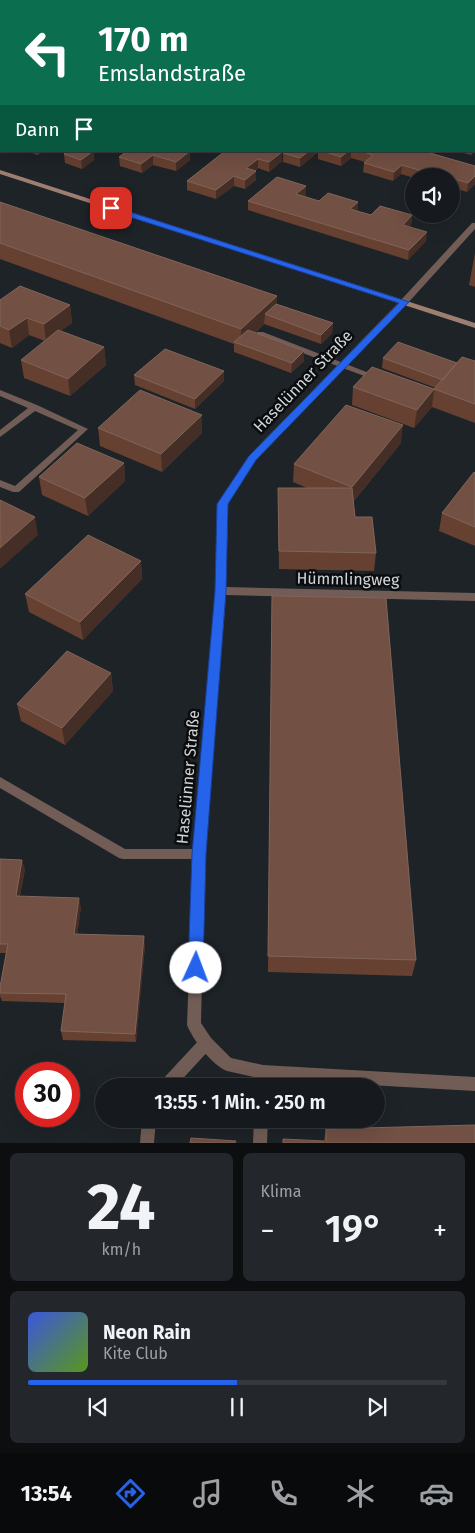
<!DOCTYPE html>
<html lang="de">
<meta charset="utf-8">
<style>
body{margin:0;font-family:"Fira Sans",sans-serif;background:#23272b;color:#f1f3f6;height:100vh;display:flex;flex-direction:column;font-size:19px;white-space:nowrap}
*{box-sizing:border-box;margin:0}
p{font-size:16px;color:#9ea1a4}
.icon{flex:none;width:28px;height:28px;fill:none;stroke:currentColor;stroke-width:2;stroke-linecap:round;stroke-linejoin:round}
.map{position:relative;height:1143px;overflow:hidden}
.side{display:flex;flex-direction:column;gap:10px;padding:10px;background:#0c0e10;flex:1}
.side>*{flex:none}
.guide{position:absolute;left:0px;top:0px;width:475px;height:152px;box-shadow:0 5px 20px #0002,0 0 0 1px #35383c;background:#0b6e4f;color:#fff;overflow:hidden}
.tools{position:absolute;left:405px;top:168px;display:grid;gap:10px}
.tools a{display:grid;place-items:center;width:55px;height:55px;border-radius:50%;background:#161a1e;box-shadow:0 5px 20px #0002,0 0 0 1px #35383c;font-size:25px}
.speed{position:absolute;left:15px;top:1062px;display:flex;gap:10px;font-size:25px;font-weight:700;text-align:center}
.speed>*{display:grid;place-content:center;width:65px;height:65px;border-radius:50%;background:#161a1e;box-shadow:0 5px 20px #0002,0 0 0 1px #35383c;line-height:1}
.speed .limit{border:8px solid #d22;background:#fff;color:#111}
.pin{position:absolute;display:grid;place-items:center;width:42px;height:42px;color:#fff;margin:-21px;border-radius:10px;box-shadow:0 2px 8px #0006}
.me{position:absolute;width:55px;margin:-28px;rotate:2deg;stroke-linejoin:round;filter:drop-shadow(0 0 4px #0008)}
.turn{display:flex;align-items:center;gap:18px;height:105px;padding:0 15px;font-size:22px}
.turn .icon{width:65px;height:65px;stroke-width:2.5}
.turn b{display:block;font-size:35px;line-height:42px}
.then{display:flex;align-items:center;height:48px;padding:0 15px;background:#0003;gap:10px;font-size:19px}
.big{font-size:38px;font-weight:600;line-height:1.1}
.side .widget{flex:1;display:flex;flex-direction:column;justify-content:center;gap:8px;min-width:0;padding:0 18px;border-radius:8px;background:#23272b}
.side .dial{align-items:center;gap:0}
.dial b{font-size:65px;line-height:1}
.song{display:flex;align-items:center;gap:15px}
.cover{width:60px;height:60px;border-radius:8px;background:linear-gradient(135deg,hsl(230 70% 55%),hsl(90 70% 35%))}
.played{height:5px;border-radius:2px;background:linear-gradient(90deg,#2563eb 50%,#35383c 50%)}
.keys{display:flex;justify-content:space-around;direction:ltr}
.heat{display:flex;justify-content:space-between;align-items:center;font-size:28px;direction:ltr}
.side .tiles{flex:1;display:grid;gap:10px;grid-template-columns:1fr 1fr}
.widget:last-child{grid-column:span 2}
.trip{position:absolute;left:95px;top:1078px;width:290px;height:50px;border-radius:25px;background:#161a1e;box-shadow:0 5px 20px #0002,0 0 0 1px #35383c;font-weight:600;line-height:50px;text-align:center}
.dock{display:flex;height:80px;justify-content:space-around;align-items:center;background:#090a0c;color:#9ea1a4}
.dock .icon{width:35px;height:35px}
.dock .current{color:#2563eb}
.dock b{font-size:22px;color:#f1f3f6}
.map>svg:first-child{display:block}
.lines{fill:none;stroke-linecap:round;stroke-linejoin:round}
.lane{fill:#725d56;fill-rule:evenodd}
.street{fill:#725d56;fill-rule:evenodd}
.secondary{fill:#9f7e72;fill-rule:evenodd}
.wall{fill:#664031}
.shaded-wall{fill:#442e26}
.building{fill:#725043;stroke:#80655a}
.route{fill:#2563eb;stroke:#184099}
.labels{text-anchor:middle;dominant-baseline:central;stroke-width:5;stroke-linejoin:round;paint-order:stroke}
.street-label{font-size:16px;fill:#d1d5d8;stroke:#0a0c0e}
</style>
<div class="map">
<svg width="475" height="1143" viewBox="0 0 475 1143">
<rect width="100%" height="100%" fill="#1e2328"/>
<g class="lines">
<path class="lane" d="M 257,332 L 263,332 L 382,378 L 378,381 L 375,380 L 257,336 Z
M 206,1036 L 211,1038 L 213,1043 L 211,1048 L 176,1086 L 159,1086 L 161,1081 L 201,1038 Z
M 263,1065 L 268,1067 L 270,1072 L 270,1086 L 256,1086 L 256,1072 L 258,1067 Z
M 142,1119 L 156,1119 L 154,1143 L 140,1143 Z
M 254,1119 L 268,1119 L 267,1143 L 253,1143 Z"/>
<path class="street" d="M 0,1 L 1,2 L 1,6 L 0,5 Z
M 0,24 L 1,24 L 1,28 L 0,28 Z
M 0,58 L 1,58 L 1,62 L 0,62 Z
M 472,223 L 475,223 L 475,229 L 407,304 L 255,460 L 228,504 L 226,587 L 475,593 L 475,601 L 226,595 L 205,854 L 201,1023 L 211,1038 L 231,1058 L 263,1065 L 475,1077 L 475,1091 L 263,1079 L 227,1071 C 212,1065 193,1040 187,1025 L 193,859 L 123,859 L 119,858 L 0,788 L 0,777 L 125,849 L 193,849 L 216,591 L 218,504 L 249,456 L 401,300 Z
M 0,390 L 37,405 L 88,429 L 19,492 L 13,492 L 0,487 L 0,480 L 15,486 L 78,430 L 35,411 L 0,437 L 0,430 L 28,408 L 0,396 Z"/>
<path class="secondary" d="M 0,170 L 475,323 L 475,328 L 0,174 Z"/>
</g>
<path class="wall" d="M 33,0 L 59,0 L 56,1 L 34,1 Z
M 60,0 L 162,0 L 167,1 L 60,1 Z
M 171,0 L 192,0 L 190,1 L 176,1 Z
M 420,0 L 475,0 L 475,7 L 474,8 L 474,1 L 422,1 Z
M 474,29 L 475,29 L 475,64 L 474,64 Z
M 0,61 L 1,61 L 1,92 L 0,91 Z
M 475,99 L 475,151 L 471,155 L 456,151 L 474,151 Z
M 26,151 L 44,151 L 38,155 Z
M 93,151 L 94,160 L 82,169 L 65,163 L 64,154 Z
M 127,151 L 190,160 L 176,171 L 153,165 L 142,173 L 120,166 L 119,157 Z
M 225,151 L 282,161 L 269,172 L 258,168 L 255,171 L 256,171 L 256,180 L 245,189 L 234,186 L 216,199 L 187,190 L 187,181 Z
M 285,151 L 423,151 L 475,166 L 475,184 L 467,192 L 451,187 L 451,176 L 414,176 L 414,178 L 401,174 L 393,181 L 363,172 L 364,163 L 365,162 L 351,158 L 341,166 L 318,159 L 318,152 L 300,167 L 283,162 L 283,153 Z
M 306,186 L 306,195 L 304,196 L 319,201 L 358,202 L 357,211 L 371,215 L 412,215 L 411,225 L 409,227 L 426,241 L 408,260 L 248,210 L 248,201 Z
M 0,202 L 277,296 L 276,304 L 333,323 L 332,333 L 321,344 L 264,324 L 255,333 L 304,351 L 304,361 L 291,373 L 234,352 L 234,344 L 0,259 Z
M 475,253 L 475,287 L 469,285 Z
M 0,300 L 70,305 L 72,323 L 60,331 L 104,347 L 106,365 L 70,396 L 24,378 L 21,360 L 45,341 L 29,335 L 12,348 L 0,343 Z
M 383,358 L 457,363 L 475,361 L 475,423 L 432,407 L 434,389 L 436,388 L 382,368 Z
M 224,371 L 224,381 L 195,409 L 135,385 L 134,375 Z
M 353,387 L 434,389 L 432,407 L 414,428 L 352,405 Z
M 202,415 L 202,433 L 162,472 L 100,446 L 98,428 Z
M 401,443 L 353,502 L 355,517 L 376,553 L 374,571 L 279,569 L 278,506 L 278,488 L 307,488 L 293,482 L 294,464 Z
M 124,463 L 125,481 L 88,516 L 42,495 L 39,477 Z
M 475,473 L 475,546 L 439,531 L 442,513 Z
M 141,561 L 142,579 L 83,640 L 29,612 L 25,594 Z
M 272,596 L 416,960 L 412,976 L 268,972 Z
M 111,673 L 113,691 L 65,745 L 21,721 L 17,704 Z
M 0,859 L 25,869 L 20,896 L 81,907 L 77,935 L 145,945 L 136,1042 L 63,1040 L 61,1031 L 65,1003 L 2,1001 L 0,996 L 0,987 L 6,953 L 0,953 Z
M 326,1129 L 475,1143 L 282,1143 L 324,1141 Z"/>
<path class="shaded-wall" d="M 48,0 L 59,0 L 56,1 L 48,1 Z
M 77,0 L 94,0 L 94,1 L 77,1 Z
M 138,0 L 151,0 L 151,1 L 138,1 Z
M 280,0 L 297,0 L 297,1 L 280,1 Z
M 475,0 L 475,7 L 474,8 L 474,1 Z
M 1,42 L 1,51 L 0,52 L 0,43 Z
M 1,105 L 1,115 L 0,116 L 0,106 Z
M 475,144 L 475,151 L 471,155 L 472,151 L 474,151 L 474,145 Z
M 37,151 L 44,151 L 38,155 Z
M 93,151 L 94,160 L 82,169 L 81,160 Z
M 190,151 L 190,160 L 176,171 L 176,162 Z
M 309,151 L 319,151 L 318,152 L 300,167 L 300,158 Z
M 348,151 L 351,151 L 351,158 L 341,166 L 341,157 Z
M 282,152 L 282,161 L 269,172 L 269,162 Z
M 153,155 L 153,165 L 142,173 L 141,164 Z
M 258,159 L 258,168 L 246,177 L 246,168 Z
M 402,165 L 401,174 L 393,181 L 394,172 Z
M 256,171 L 256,180 L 245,189 L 245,180 Z
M 234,176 L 234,186 L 216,199 L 216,190 Z
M 475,176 L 475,184 L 467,192 L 468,183 Z
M 306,186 L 306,195 L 296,203 L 296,194 Z
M 358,202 L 357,211 L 350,209 Z
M 412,215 L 411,225 L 402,234 L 403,225 Z
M 427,232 L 426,241 L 408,260 L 409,250 Z
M 277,296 L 276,313 L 265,314 L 264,324 L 242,345 L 241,344 L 241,329 Z
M 70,305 L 72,323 L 46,342 L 44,324 Z
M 27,318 L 29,335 L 12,348 L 9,330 Z
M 333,323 L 332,333 L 321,344 L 321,335 Z
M 104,347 L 106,365 L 70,396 L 68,379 Z
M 304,351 L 304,361 L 291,373 L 292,363 Z
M 224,371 L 224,381 L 195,409 L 195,399 Z
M 434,389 L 432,407 L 414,428 L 417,410 Z
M 202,415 L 202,433 L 162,472 L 161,454 Z
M 403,425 L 401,443 L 350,505 L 352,487 Z
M 124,463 L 125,481 L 88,516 L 85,498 Z
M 35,517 L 38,535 L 0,569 L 0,548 Z
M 141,561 L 142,579 L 83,640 L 80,622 Z
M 111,673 L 113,691 L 65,745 L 62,728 Z
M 22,860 L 25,869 L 18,905 L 16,896 Z
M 79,898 L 81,907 L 76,943 L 74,934 Z
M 144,936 L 145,945 L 136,1042 L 135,1034 Z"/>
<path class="building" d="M 91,0 L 114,0 L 119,1 L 88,1 Z
M 146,0 L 162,0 L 167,1 L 144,1 Z
M 240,0 L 281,0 L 285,1 L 245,1 Z
M 466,0 L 475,0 L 473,1 L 464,1 Z
M 1,27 L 1,42 L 0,43 L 0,28 Z
M 474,29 L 475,29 L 475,49 L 474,48 Z
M 0,61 L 1,61 L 1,83 L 0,83 Z
M 0,96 L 1,97 L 1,105 L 0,106 Z
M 475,99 L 475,144 L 474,145 L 474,100 Z
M 69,151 L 93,151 L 81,160 L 64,154 Z
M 127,151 L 190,151 L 176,162 L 153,155 L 141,164 L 119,157 Z
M 225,151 L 278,151 L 282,152 L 269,162 L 258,159 L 246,168 L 256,171 L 245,180 L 234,176 L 216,190 L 187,181 Z
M 285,151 L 309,151 L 300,158 L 283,153 Z
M 323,151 L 348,151 L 341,157 Z
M 361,151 L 423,151 L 475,166 L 475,176 L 468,183 L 451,178 L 451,176 L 416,176 L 422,171 L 402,165 L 394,172 L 364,163 L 373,155 Z
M 277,177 L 306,186 L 296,194 L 319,201 L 328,193 L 358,202 L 350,209 L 371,215 L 380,206 L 412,215 L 403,225 L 427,232 L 409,250 L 248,201 Z
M 0,202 L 277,296 L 241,329 L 0,243 Z
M 20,286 L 70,305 L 44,324 L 27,318 L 9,330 L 0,326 L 0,300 Z
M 276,304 L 333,323 L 321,335 L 265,314 Z
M 58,330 L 104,347 L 68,379 L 21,360 Z
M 248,330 L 304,351 L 292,363 L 234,342 Z
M 398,342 L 457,363 L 443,380 L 383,358 Z
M 165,349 L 224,371 L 195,399 L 134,375 Z
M 462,357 L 475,361 L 475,404 L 434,389 Z
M 372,367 L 434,389 L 417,410 L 353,387 Z
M 140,390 L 202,415 L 161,454 L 98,428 Z
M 346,405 L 403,425 L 352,487 L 294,464 Z
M 77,443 L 124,463 L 85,498 L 39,477 Z
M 474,472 L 475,473 L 475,527 L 442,513 Z
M 278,488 L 352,488 L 355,517 L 372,517 L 376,553 L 279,551 Z
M 0,500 L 35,517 L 0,548 Z
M 88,535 L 141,561 L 80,622 L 25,594 Z
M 272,596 L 386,598 L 416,960 L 268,956 Z
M 67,651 L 111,673 L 62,728 L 17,704 Z
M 0,859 L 22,860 L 16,896 L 79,898 L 74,934 L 144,936 L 135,1034 L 61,1031 L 66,994 L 0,993 L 0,987 L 8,944 L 0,944 Z
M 475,1125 L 475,1143 L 326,1143 L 326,1129 Z
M 191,1138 L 236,1141 L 235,1143 L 190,1143 Z
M 283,1139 L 324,1141 L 324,1143 L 283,1143 Z"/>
<path class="route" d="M 111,206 L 409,302 L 256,460 L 228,504 L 226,591 L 206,854 L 203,968 L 201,973 L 196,975 L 190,973 L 188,968 L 192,854 L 215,591 L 217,504 L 249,456 L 399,303 L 108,210 L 107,208 Z"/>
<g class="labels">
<g class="street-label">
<text transform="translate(303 381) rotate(-46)">Haselünner Straße</text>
<text transform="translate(348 579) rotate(1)">Hümmlingweg</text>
<text transform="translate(188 777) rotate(-85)">Haselünner Straße</text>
</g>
</g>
</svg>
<div class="tools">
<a><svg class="icon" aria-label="sound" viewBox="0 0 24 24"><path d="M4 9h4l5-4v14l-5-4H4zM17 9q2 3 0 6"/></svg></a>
</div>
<div class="speed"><div class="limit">30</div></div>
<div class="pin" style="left:111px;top:208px;background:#d93025"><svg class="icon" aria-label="arrive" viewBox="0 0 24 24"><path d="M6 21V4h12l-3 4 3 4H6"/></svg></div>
<svg class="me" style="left:196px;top:968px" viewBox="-20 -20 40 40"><circle r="19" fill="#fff"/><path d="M0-13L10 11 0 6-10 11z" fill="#2563eb"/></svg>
<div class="trip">13:55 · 1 Min. · 250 m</div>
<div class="guide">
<div class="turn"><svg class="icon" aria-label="left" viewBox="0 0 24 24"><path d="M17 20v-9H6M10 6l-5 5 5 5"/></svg><div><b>170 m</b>Emslandstraße</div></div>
<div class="then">Dann<svg class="icon" aria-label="arrive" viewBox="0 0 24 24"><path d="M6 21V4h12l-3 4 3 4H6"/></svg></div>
</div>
</div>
<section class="side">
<div class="tiles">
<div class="widget dial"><b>24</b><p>km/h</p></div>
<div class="widget"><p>Klima</p>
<div class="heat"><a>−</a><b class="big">19°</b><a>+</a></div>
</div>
<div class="widget">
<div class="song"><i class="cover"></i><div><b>Neon Rain</b><p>Kite Club</p></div></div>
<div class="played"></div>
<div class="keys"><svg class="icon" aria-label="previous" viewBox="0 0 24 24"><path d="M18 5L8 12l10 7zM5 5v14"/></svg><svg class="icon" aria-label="pause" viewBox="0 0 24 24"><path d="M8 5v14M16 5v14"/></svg><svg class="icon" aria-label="next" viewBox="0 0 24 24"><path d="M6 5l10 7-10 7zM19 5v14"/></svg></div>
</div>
</div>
</section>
<nav class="dock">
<b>13:54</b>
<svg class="icon current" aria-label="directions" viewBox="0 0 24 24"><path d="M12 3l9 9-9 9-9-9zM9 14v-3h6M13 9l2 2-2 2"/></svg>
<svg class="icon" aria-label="music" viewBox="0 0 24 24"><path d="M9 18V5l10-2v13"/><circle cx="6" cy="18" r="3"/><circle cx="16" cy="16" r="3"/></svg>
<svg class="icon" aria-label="phone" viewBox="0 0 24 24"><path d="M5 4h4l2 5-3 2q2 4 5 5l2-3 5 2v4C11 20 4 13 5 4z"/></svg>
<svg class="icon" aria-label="climate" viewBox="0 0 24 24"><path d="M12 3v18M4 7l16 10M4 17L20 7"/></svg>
<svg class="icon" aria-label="car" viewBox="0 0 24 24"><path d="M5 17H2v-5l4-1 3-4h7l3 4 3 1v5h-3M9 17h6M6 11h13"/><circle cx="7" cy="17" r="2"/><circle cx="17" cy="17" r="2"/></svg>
</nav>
